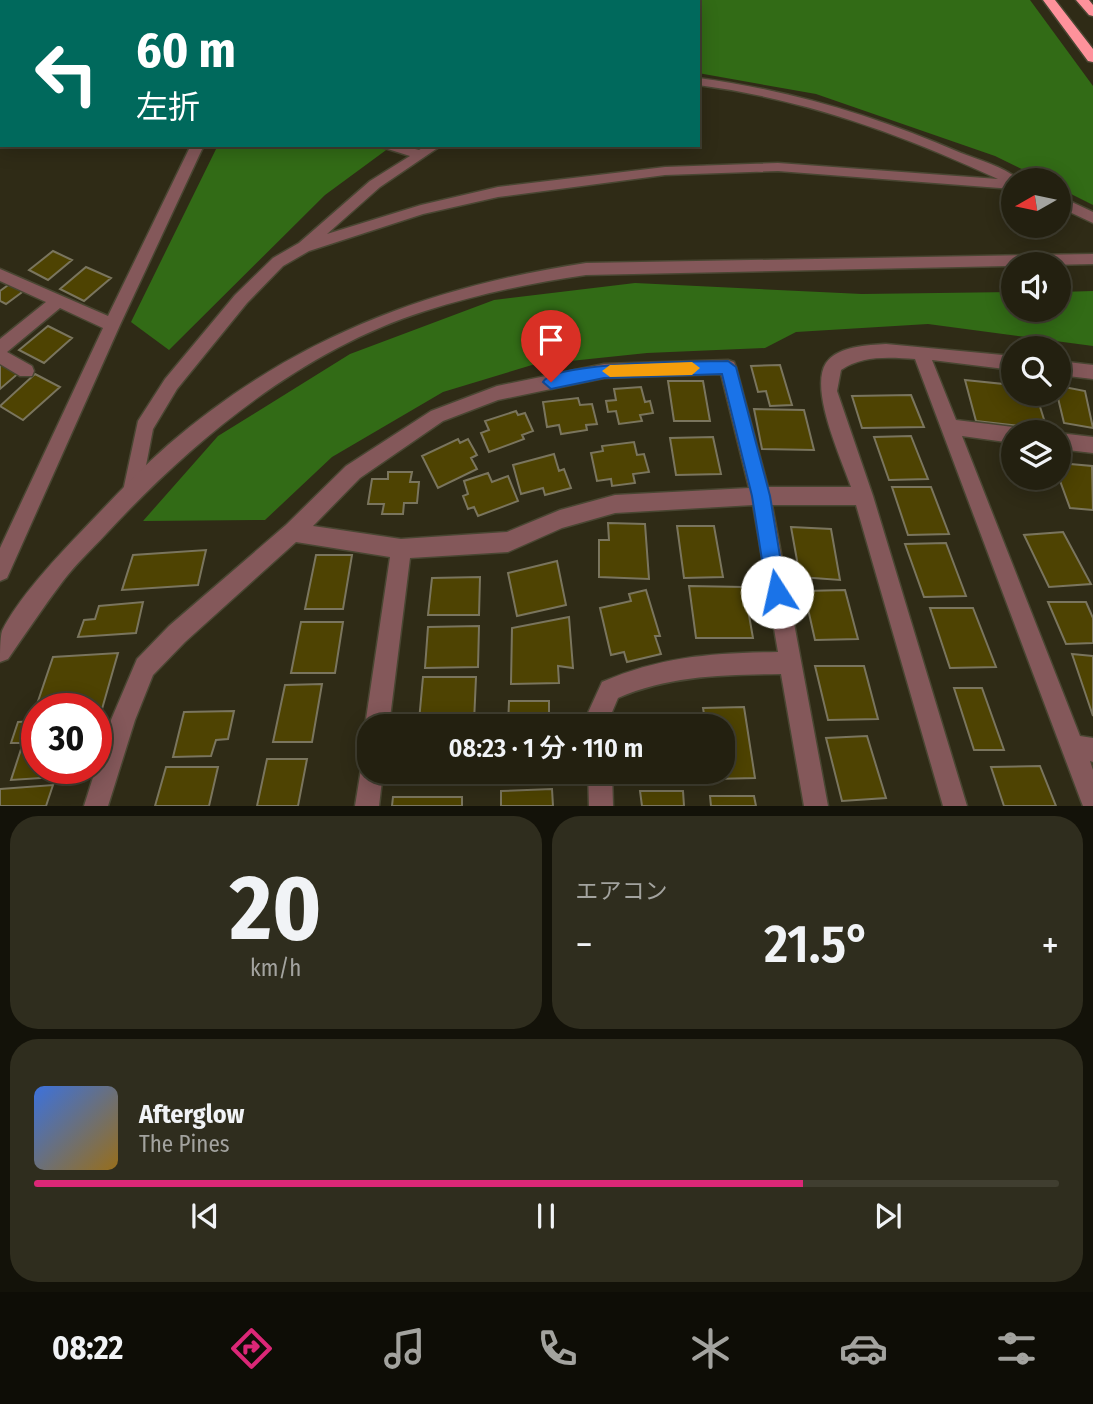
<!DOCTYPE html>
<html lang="ja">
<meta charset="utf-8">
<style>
body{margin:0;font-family:"Fira Sans Condensed","Noto Sans JP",sans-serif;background:#2f2d1e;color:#f1f3f6;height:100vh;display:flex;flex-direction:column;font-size:26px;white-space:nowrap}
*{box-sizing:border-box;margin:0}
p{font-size:23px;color:#a3a39f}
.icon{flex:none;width:38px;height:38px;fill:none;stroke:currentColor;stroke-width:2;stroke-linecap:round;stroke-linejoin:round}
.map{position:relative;height:806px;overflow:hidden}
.side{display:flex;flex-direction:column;gap:10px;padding:10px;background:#131209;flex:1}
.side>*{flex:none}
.guide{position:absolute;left:0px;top:0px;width:700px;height:147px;box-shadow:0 4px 18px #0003,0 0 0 2px #403e30;background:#00695c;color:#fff;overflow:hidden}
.needle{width:46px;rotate:261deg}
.buttons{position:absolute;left:1001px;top:168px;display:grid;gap:14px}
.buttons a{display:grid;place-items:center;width:70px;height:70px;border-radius:50%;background:#232010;box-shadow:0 4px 18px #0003,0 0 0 2px #403e30;font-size:35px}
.speed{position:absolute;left:21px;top:693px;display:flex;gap:14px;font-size:35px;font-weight:700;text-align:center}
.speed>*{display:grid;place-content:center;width:91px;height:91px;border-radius:50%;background:#232010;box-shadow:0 4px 18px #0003,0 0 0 2px #403e30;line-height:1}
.speed .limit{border:10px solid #d22;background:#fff;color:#111}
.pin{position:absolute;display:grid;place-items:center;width:60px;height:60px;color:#fff;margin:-72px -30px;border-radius:50% 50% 50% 0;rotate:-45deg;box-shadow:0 0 7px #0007}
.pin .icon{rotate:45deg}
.me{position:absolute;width:77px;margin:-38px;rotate:350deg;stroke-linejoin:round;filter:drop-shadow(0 0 5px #0008)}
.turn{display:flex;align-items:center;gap:24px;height:147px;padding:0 21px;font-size:32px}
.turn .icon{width:91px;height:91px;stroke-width:2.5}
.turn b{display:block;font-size:49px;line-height:60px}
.big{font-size:52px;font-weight:600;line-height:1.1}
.side .card{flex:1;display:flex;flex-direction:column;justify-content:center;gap:10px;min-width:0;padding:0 24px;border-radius:28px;background:#2f2d1e}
.side .dial{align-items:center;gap:0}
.dial b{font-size:91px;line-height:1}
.song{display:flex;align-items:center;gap:21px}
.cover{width:84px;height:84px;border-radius:10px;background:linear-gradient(135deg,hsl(220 70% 55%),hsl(40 70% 35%))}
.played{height:7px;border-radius:4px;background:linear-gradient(90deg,#db2777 75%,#403e30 75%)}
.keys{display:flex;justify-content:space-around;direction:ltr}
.heat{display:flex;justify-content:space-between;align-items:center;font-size:38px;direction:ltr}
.side .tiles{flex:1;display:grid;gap:10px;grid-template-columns:1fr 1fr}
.card:last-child{grid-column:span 2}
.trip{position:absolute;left:357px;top:714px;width:378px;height:70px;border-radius:28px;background:#232010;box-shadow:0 4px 18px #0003,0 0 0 2px #403e30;font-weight:600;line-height:70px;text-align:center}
.dock{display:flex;height:112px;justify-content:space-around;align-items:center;background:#0e0d06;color:#a3a39f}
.dock .icon{width:49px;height:49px}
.dock .on{color:#db2777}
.dock b{font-size:32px;color:#f1f3f6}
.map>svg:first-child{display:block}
.forest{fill:#326b16}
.building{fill:#4e4302;stroke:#7a755e;stroke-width:2}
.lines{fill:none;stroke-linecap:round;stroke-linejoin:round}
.minor-casing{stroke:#494632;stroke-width:3}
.tertiary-casing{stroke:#494632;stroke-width:3}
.motorway-casing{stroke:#494632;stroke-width:3}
.minor{fill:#84585a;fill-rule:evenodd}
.tertiary{fill:#84585a;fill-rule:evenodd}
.motorway{fill:#fe929b;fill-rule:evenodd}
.route{fill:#1a73e8;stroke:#114b97;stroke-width:2}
.slow{fill:#f59e0b}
</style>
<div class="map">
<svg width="1093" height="806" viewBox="0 0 1093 806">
<rect width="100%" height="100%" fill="#2f2b16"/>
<path class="forest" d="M 0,0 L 1030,0 L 1093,86 L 1093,205 L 1059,188 L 1059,180 L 1044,180 L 995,156 L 816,94 L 698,73 L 698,2 L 2,2 L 2,105 Z
M 218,145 L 393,145 L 325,195 L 169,350 L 131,322 Z
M 635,283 L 862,294 L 1013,292 L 1013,310 L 1059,310 L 1059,292 L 1093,291 L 1093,346 L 928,324 L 796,332 L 765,348 L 647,353 L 532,365 L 443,392 L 332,457 L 265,520 L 143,521 L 218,436 L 350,354 L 494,300 Z"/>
<path class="building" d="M 53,251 L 72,260 L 48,280 L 29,270 Z
M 86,267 L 111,278 L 84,301 L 60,289 Z
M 11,283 L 25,290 L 6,304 L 0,301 L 0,291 Z
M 48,326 L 72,338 L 44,363 L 19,350 Z
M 0,360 L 21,371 L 0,389 Z
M 780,365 L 792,405 L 770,406 L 766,391 L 758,392 L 751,366 Z
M 35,374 L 60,387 L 23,420 L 0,406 Z
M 965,380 L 1013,385 L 1013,394 L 1036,394 L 1047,429 L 976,421 Z
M 668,381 L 703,381 L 710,421 L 674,421 Z
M 1059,386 L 1085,391 L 1093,428 L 1064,423 L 1057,394 Z
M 641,387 L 645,402 L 650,401 L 653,413 L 640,415 L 642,421 L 619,424 L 616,411 L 608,412 L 606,401 L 616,400 L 614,389 Z
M 911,395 L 924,427 L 862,428 L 852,396 Z
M 578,398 L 580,405 L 592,404 L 597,424 L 586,425 L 587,430 L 561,434 L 559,425 L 547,427 L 543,402 Z
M 754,409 L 804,410 L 814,450 L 762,449 Z
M 516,411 L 518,415 L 525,413 L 533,431 L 522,435 L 524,439 L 489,452 L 481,433 L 489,430 L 485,421 Z
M 911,436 L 928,479 L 889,480 L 874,437 Z
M 713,437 L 721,474 L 676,475 L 670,438 Z
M 458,439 L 460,443 L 468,439 L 477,455 L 471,458 L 477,469 L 438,488 L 422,456 Z
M 634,442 L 637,455 L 644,454 L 649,472 L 633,474 L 635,483 L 612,486 L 611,479 L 597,481 L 591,453 L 603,451 L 602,446 Z
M 554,454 L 559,471 L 564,469 L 571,488 L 545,495 L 543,488 L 521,494 L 513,465 Z
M 1059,463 L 1092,466 L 1093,510 L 1070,508 L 1059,478 Z
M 388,472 L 412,472 L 410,482 L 419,482 L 417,503 L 404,503 L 403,514 L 382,514 L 384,504 L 368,504 L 372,479 L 388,479 Z
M 488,473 L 492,482 L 508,476 L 518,501 L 478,516 L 474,507 L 468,509 L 463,496 L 468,494 L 464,481 Z
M 892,487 L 931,487 L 949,534 L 908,535 Z
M 608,523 L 645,524 L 649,579 L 599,577 L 599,540 L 609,540 Z
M 677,526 L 714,526 L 723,577 L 684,578 Z
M 791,527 L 831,529 L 840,580 L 800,577 Z
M 1063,532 L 1091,584 L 1049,587 L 1024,535 Z
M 946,543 L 966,596 L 924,597 L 905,544 Z
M 206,550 L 198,585 L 122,590 L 133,555 Z
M 316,555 L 352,555 L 343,609 L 305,609 Z
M 557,561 L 566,605 L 517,616 L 508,573 Z
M 480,577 L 479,615 L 428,615 L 432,578 Z
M 689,586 L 744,587 L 753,638 L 696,638 Z
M 646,590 L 660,636 L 655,636 L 661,654 L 627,662 L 624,652 L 611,655 L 600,608 L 631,601 L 629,594 Z
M 845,590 L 858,639 L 815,640 L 804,591 Z
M 143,602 L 136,633 L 78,637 L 84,620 L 95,619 L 99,606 Z
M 1048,602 L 1086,602 L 1093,618 L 1093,643 L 1066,644 Z
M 930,608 L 973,608 L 996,667 L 950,668 Z
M 569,617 L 573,668 L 558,666 L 559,683 L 511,684 L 512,628 Z
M 301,622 L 343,622 L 335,673 L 291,673 Z
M 479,626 L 478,667 L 425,668 L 428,627 Z
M 118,653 L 102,709 L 37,709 L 37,713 L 34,713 L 53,657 Z
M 1072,654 L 1093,656 L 1093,716 Z
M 815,666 L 864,666 L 878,719 L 828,720 Z
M 423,677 L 476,677 L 474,722 L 419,721 Z
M 322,684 L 312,742 L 273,742 L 285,685 Z
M 954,688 L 982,688 L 1004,750 L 974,750 Z
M 509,701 L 549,701 L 549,726 L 508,726 Z
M 744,707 L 755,778 L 713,779 L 712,772 L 723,772 L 723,726 L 706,726 L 703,708 Z
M 234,711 L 228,739 L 216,740 L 211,756 L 173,757 L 184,712 Z
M 37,721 L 37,768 L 74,768 L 72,776 L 11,780 L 23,743 L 11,743 L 18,722 Z
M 867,736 L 886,798 L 842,801 L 826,738 Z
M 267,759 L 307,759 L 298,806 L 257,806 Z
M 1040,766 L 1056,806 L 1004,806 L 991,767 Z
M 166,767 L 218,767 L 209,806 L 155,806 Z
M 412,772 L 470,772 L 469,780 L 411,781 Z
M 627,772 L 682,772 L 683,780 L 628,781 Z
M 53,785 L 46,806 L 0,806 L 0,789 Z
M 552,789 L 553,806 L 501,806 L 501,791 Z
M 640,791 L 683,791 L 684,806 L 642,806 Z
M 710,796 L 754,796 L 756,806 L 711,806 Z
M 393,797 L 462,797 L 462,806 L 392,806 Z"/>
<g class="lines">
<g class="minor-casing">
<path id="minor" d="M 698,78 C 790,90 876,116 961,153 C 979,160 1005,167 1019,180 L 1013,180 L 1013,189 L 778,171 L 665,175 L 498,197 L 423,214 L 309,251 L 283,266 L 247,303 L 177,389 L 153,429 L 140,497 L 133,500 L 126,497 L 123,491 L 138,421 L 165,379 L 235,295 L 273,258 L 299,243 L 370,181 L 410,156 L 375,145 L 399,145 L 419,150 L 427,145 L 442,145 L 380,187 L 327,234 L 421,205 L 498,187 L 665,167 L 778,163 L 998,179 C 901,134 804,99 698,85 Z
M 191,145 L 204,145 L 120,325 L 7,578 L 0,581 L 0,548 L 103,328 L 60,308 L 7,352 L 32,366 L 34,371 L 32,376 L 20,376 L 0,364 L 0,339 L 46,302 L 0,281 L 0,269 L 108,316 Z
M 1059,196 L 1093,212 L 1093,223 L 1059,207 Z
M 886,344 L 1013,356 L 1013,370 L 932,360 L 956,420 L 1013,427 L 1021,432 L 1013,432 L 1013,443 L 962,436 L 1080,736 L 1093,738 L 1093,762 L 1090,761 L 1093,770 L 1093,806 L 1083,806 L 1081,801 L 915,359 C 890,357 862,355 841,370 L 837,391 L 873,496 L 967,806 L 943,806 L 856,505 L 772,505 L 828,806 L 804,806 L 781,674 C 726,675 670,675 618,698 L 610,717 L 611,726 L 587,726 L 586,717 L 602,682 C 662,656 714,653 778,652 L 753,505 L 615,513 L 562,528 L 508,552 L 410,558 L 389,726 L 369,726 L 369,734 L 365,726 L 390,557 L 296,542 L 185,642 L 153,675 L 135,720 L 108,806 L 84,806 L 111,720 L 137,659 L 169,626 L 286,525 L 346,466 L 431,411 L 497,386 L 604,364 L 728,360 L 734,362 L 736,367 L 768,487 L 851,487 C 841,458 809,389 826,363 C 838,346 868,345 886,344 ZM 721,374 L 749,488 L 615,495 L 560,510 L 507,532 L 401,539 L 313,526 L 360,478 L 443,421 L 498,400 L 604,378 Z
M 1059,361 L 1093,365 L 1093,379 L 1059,375 Z
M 1059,433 L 1093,437 L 1093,453 L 1059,449 Z
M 369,761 L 369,772 L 383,772 L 379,806 L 355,806 L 362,763 Z
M 588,772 L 612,772 L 613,806 L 589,806 Z"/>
</g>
<g class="tertiary-casing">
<path id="tertiary" d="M 1093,254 L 1093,264 L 586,275 C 531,283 478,294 425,311 C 302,350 193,440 106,534 C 92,549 76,564 63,581 C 44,606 26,633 8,659 L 0,662 C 0,653 0,638 2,631 C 17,600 54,560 78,535 C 107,505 136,473 168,445 C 291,339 427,287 586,263 Z"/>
</g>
<g class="motorway-casing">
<path id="motorway" d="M 1043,0 L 1055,0 L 1093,49 L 1093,62 L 1088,61 Z
M 1076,0 L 1089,0 L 1093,5 L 1093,16 L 1089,15 Z"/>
</g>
<use href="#minor" class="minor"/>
<use href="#tertiary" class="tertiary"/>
<use href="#motorway" class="motorway"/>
</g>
<path class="route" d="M 728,361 L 736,367 L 770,496 L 786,592 L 784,598 L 777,601 L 770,598 L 767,592 L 752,496 L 722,374 L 604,378 L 551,389 L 543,382 C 554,361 700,362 728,361 Z"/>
<path class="slow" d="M 692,362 L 700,368 L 692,375 L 610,377 L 602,371 L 610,365 Z"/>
</svg>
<div class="buttons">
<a><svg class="needle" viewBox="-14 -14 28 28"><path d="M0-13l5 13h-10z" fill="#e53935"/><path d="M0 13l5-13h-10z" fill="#a3a39f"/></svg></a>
<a><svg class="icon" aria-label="sound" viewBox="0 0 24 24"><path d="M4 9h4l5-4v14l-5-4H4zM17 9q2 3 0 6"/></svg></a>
<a><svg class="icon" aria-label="search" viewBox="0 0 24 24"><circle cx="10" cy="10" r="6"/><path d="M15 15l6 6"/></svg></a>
<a><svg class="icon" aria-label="layers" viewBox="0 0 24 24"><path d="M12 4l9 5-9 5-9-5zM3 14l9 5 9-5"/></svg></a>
</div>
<div class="speed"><div class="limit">30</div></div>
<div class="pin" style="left:551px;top:382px;background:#d93025"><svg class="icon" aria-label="arrive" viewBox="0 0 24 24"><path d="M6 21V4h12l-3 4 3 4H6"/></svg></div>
<svg class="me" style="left:777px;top:592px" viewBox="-20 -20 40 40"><circle r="19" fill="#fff"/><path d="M0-13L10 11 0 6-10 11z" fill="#1a73e8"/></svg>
<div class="trip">08:23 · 1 分 · 110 m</div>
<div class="guide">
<div class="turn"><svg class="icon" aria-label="left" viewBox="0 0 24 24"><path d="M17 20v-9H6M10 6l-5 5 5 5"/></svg><div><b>60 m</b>左折</div></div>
</div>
</div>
<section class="side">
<div class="tiles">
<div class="card dial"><b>20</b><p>km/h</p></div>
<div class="card"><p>エアコン</p>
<div class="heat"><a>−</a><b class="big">21.5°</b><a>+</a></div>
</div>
<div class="card">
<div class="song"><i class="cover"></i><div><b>Afterglow</b><p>The Pines</p></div></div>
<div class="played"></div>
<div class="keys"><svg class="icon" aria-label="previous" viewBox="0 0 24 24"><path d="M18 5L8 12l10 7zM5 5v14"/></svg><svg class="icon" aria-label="pause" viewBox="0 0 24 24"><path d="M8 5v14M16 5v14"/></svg><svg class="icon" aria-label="next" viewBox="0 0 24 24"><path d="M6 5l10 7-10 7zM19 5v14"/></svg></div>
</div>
</div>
</section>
<nav class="dock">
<b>08:22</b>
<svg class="icon on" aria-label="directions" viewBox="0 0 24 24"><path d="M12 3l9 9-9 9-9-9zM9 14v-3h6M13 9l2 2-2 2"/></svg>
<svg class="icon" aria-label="music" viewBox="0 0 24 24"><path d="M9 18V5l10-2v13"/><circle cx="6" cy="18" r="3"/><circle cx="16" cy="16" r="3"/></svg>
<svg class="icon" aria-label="phone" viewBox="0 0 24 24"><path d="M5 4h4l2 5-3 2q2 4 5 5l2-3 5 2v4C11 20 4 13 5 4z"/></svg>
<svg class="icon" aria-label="climate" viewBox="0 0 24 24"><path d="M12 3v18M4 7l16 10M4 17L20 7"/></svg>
<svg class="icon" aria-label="car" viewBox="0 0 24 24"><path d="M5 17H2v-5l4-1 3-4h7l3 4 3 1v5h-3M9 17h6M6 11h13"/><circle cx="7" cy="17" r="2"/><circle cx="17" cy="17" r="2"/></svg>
<svg class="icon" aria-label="filters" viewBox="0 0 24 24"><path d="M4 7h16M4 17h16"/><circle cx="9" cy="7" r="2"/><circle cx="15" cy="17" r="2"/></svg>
</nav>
